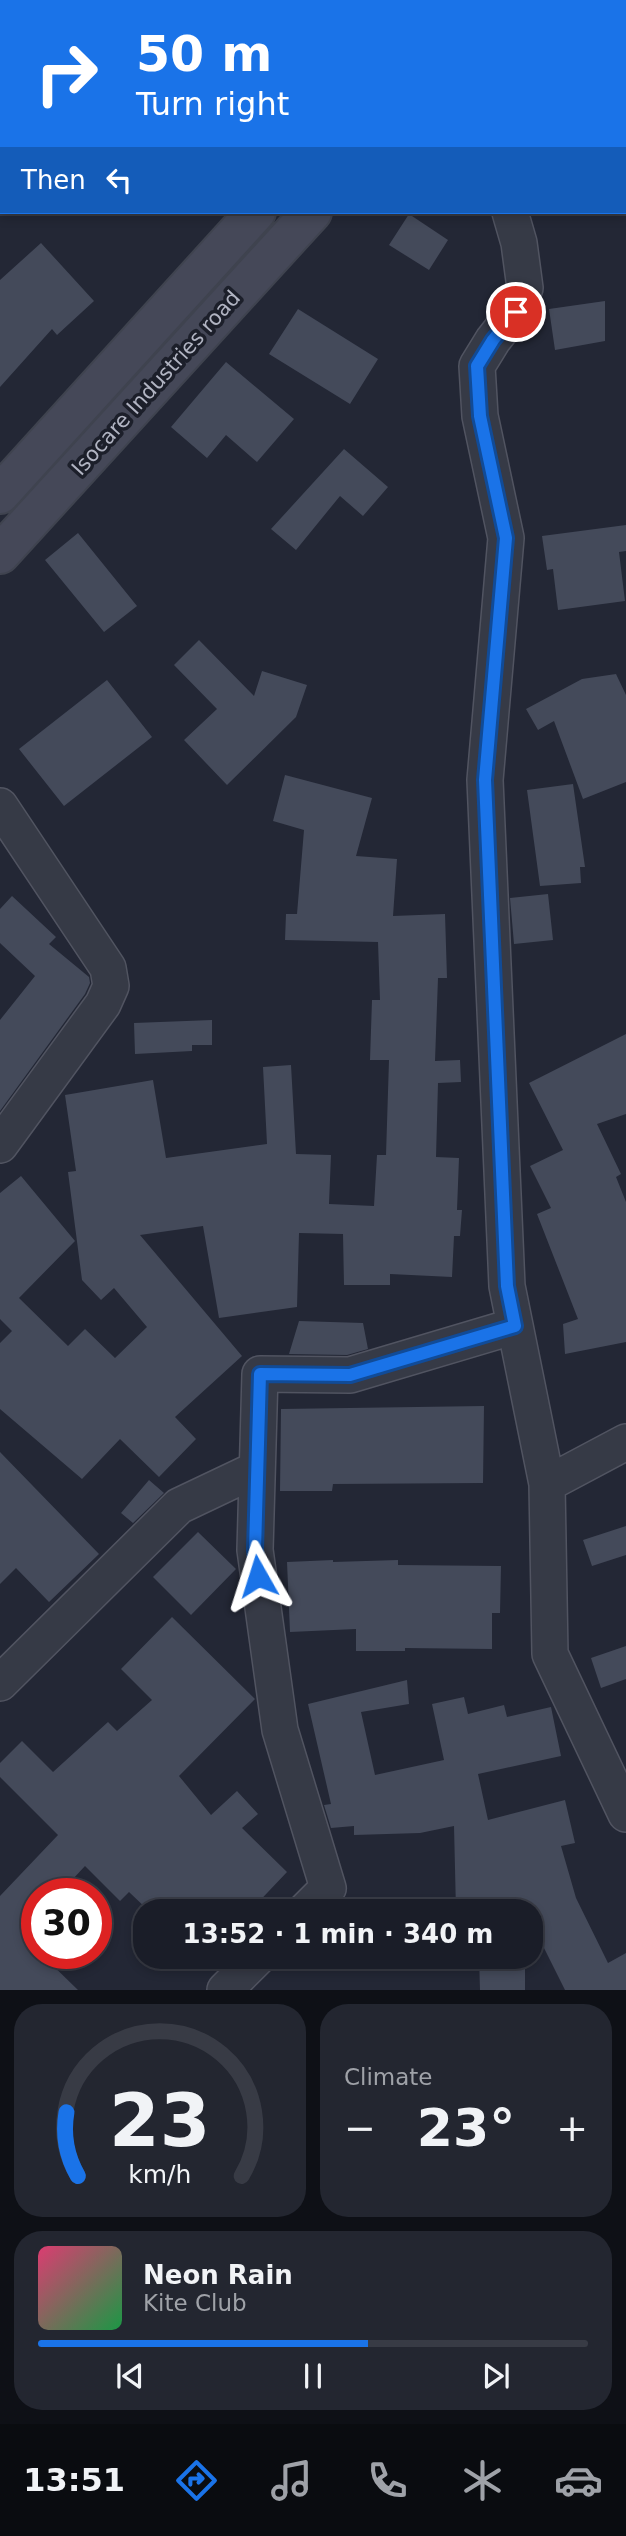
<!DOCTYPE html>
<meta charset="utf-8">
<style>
body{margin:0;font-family:"DejaVu Sans",sans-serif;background:#232630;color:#f1f3f6;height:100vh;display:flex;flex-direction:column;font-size:26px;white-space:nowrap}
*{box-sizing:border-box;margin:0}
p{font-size:23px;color:#9fa2a8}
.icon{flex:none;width:38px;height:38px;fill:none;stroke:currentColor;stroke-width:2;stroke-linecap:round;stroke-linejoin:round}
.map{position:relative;height:1990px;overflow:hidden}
.panel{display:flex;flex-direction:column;gap:14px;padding:14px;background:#0e1016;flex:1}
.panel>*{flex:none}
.top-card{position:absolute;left:0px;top:0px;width:626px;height:214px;box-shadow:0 4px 10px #0003,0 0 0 2px #383b45;background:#1a73e8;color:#fff;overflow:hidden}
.speed{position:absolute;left:21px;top:1878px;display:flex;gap:14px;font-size:35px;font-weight:700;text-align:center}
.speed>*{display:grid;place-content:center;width:91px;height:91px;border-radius:50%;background:#1a1d28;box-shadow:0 4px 10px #0003,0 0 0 2px #383b45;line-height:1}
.speed .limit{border:10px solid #d22;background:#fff;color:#111}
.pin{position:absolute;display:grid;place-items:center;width:60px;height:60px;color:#fff;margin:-30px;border:4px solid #fff;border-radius:50%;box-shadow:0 2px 7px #0007}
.me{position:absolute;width:77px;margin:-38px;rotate:354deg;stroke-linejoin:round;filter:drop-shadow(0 0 5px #0008)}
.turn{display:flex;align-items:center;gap:24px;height:147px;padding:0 21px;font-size:32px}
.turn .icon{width:91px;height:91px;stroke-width:2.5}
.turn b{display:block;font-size:49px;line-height:60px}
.then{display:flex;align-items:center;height:66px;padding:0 21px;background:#0003;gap:14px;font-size:26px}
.big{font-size:52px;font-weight:700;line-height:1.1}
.panel .tile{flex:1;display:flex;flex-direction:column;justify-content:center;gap:10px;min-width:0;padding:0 24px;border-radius:28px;background:#232630}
.panel .dial{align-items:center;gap:0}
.dial svg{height:182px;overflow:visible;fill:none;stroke:#383b45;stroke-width:7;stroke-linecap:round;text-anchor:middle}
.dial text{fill:#f1f3f6;stroke:none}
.song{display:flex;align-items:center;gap:21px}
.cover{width:84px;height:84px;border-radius:10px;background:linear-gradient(135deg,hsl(340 70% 55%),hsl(140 70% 35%))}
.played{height:7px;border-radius:4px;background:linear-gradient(90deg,#1a73e8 60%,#383b45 60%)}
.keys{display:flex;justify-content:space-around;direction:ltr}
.heat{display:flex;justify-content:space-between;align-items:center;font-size:38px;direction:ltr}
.panel .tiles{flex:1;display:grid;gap:14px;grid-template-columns:1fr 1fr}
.tile:last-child{grid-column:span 2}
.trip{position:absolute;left:133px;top:1899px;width:410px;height:70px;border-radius:28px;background:#1a1d28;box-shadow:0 4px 10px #0003,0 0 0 2px #383b45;font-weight:700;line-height:70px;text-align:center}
.tab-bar{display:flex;height:112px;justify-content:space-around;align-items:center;background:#0a0c10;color:#9fa2a8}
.tab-bar .icon{width:49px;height:49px}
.tab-bar .active{color:#1a73e8}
.tab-bar b{font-size:32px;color:#f1f3f6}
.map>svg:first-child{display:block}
.building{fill:#444a5a}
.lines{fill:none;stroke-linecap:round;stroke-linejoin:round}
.street-casing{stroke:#515461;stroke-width:38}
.secondary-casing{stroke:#3f434f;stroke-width:42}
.street{stroke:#363a46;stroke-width:35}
.secondary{stroke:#454858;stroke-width:38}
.route-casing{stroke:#114b97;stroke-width:18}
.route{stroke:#1a73e8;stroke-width:12}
.labels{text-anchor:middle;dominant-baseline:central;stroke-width:7;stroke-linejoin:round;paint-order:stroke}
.street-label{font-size:21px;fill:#b1b4c2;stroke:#1c1f2a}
</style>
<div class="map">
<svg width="626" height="1990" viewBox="0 0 626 1990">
<rect width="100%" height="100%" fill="#232735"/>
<path class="building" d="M 409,214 L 448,240 L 429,270 L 389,245 Z
M 41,243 L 94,301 L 57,335 L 52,329 L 0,387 L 0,280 Z
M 605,301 L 605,341 L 555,350 L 549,309 Z
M 298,309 L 378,359 L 350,404 L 269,354 Z
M 226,362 L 294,419 L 257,462 L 226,435 L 207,458 L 171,427 Z
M 344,449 L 388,487 L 363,516 L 340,496 L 296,550 L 271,529 Z
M 626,525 L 626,551 L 619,552 L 625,601 L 558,610 L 553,569 L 547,570 L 542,536 Z
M 78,533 L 137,606 L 104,632 L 45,560 Z
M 199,640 L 254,696 L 262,671 L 307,685 L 296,717 L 227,785 L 184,740 L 217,709 L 174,665 Z
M 616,674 L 626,695 L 626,782 L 583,799 L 554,721 L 538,730 L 526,709 L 582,679 Z
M 107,680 L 152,737 L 64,806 L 19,749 Z
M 285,775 L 372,798 L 356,856 L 397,859 L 393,916 L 445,914 L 447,978 L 438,978 L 435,1061 L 460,1060 L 461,1082 L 438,1083 L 436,1157 L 459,1158 L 457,1210 L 462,1210 L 460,1236 L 454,1236 L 452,1277 L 390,1274 L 390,1285 L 344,1285 L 343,1234 L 299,1233 L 297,1307 L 219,1318 L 203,1226 L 140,1235 L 242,1356 L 175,1417 L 196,1439 L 159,1477 L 120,1439 L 82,1479 L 0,1409 L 0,1343 L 12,1331 L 0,1319 L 0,1193 L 21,1176 L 75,1241 L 19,1298 L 68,1346 L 85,1329 L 115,1358 L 147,1327 L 114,1288 L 101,1300 L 82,1280 L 68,1172 L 76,1171 L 65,1095 L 153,1080 L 166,1158 L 267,1144 L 263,1067 L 291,1065 L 296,1154 L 331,1155 L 329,1204 L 374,1206 L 377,1155 L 386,1155 L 389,1060 L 370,1060 L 372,1000 L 380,1000 L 378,942 L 285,940 L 286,914 L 297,914 L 304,830 L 273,821 Z
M 573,784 L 585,867 L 580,867 L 581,883 L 540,886 L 527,790 Z
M 548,894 L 553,940 L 514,944 L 510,898 Z
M 12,896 L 56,937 L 49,944 L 89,977 L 90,983 L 85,994 L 0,1111 L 0,1020 L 35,976 L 0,943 L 0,909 Z
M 212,1020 L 212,1045 L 192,1045 L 192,1051 L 135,1054 L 134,1023 Z
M 626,1034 L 626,1114 L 597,1124 L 621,1174 L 616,1177 L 626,1202 L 626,1342 L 565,1354 L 563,1324 L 578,1319 L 537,1214 L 551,1208 L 530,1166 L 563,1150 L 529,1083 Z
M 299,1321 L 363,1323 L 368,1349 L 347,1355 L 289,1354 Z
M 484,1406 L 483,1483 L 333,1484 L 332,1491 L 280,1491 L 281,1409 Z
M 0,1452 L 99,1554 L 49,1602 L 16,1568 L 0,1584 Z
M 149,1480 L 164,1493 L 133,1523 L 121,1513 Z
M 626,1526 L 626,1555 L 592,1566 L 583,1540 Z
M 198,1532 L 236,1569 L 191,1615 L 153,1577 Z
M 333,1560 L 333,1562 L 398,1560 L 398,1565 L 501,1566 L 500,1613 L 492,1613 L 492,1649 L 405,1648 L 405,1651 L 356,1651 L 356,1629 L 290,1632 L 287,1562 Z
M 172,1617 L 255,1699 L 179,1776 L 211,1815 L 237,1791 L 258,1814 L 242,1828 L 287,1872 L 250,1911 L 149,1911 L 129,1892 L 120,1901 L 85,1866 L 59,1894 L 37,1894 L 37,1953 L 40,1953 L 78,1990 L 0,1990 L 0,1896 L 58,1835 L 0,1777 L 0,1763 L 22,1741 L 53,1772 L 108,1722 L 117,1731 L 152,1700 L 121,1669 Z
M 626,1646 L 626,1679 L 601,1688 L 591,1658 Z
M 407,1680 L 409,1704 L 361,1712 L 375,1775 L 444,1760 L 432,1704 L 464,1697 L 468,1714 L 504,1705 L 507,1717 L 551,1707 L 561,1756 L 478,1774 L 488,1820 L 565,1800 L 575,1843 L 561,1846 L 576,1898 L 608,1963 L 626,1953 L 626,1990 L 565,1990 L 530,1920 L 530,1911 L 526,1911 L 524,1907 L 509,1911 L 456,1911 L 454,1826 L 420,1833 L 354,1835 L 354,1826 L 331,1828 L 324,1805 L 331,1804 L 308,1704 Z
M 479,1956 L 525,1956 L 525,1990 L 480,1990 Z"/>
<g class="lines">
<g class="street-casing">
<path id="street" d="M 600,2 L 603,0
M 510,212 L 519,243 L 525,288 L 515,312 L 493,340 L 477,366 L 480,416 L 506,538 L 485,780 L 507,1286 L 547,1484 L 550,1654 L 626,1814
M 0,806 L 108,968 L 111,986 L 103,1004 L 0,1145
M 547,1484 L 626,1442
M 0,1683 L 179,1506 L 257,1469
M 305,1911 L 328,1888 L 280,1730 L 255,1550 L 260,1374 L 350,1375 L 515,1326
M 225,1990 L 259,1956"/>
</g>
<g class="secondary-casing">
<path id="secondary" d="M 445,2 L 447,0
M 501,2 L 503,0
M 0,494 L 256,212
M 0,554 L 312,212"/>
</g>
<use href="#street" class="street"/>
<use href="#secondary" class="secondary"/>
</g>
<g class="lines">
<g class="route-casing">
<path id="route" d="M 258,1576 L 255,1550 L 260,1374 L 350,1375 L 515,1326 L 507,1286 L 485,780 L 506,538 L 480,416 L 477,366 L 493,340 L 516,312"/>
</g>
<use href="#route" class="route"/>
</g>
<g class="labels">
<g class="street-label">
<text transform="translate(156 383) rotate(-48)">Isocare Industries road</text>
</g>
</g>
</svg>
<div class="speed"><div class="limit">30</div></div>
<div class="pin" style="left:516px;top:312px;background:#d93025"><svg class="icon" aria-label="arrive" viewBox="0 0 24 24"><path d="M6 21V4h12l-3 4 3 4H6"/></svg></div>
<svg class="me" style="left:258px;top:1576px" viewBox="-20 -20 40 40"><path d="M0-17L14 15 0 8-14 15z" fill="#1a73e8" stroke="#fff" stroke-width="4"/></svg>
<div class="trip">13:52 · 1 min · 340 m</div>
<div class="top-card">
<div class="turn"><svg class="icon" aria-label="right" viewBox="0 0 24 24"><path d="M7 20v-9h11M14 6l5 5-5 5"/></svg><div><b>50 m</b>Turn right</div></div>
<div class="then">Then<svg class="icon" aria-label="left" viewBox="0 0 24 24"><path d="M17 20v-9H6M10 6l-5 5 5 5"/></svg></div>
</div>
</div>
<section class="panel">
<div class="tiles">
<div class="tile dial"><svg viewBox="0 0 100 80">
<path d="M14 69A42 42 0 1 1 86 69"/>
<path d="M14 69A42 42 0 0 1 9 41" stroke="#1a73e8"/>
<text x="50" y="56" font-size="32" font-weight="700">23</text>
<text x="50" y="72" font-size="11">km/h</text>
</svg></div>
<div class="tile"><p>Climate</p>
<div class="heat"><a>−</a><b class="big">23°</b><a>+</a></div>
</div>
<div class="tile">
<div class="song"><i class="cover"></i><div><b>Neon Rain</b><p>Kite Club</p></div></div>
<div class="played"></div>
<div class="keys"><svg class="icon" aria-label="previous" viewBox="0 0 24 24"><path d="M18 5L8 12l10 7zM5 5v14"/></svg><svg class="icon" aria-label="pause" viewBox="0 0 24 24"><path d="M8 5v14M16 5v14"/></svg><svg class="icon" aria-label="next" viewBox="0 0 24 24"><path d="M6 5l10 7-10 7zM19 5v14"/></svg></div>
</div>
</div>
</section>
<nav class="tab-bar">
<b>13:51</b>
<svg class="icon active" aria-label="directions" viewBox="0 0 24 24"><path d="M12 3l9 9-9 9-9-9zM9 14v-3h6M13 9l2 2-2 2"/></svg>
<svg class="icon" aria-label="music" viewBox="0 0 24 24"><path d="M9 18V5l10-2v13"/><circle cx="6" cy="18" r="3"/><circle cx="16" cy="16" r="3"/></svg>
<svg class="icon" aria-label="phone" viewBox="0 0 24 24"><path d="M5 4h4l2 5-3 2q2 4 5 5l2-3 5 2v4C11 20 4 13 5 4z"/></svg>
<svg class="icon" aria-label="climate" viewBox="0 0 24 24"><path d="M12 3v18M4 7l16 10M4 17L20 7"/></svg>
<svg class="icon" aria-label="car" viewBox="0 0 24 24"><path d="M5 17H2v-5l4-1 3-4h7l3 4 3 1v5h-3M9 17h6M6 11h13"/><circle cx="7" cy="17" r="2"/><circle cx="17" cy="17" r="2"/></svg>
</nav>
